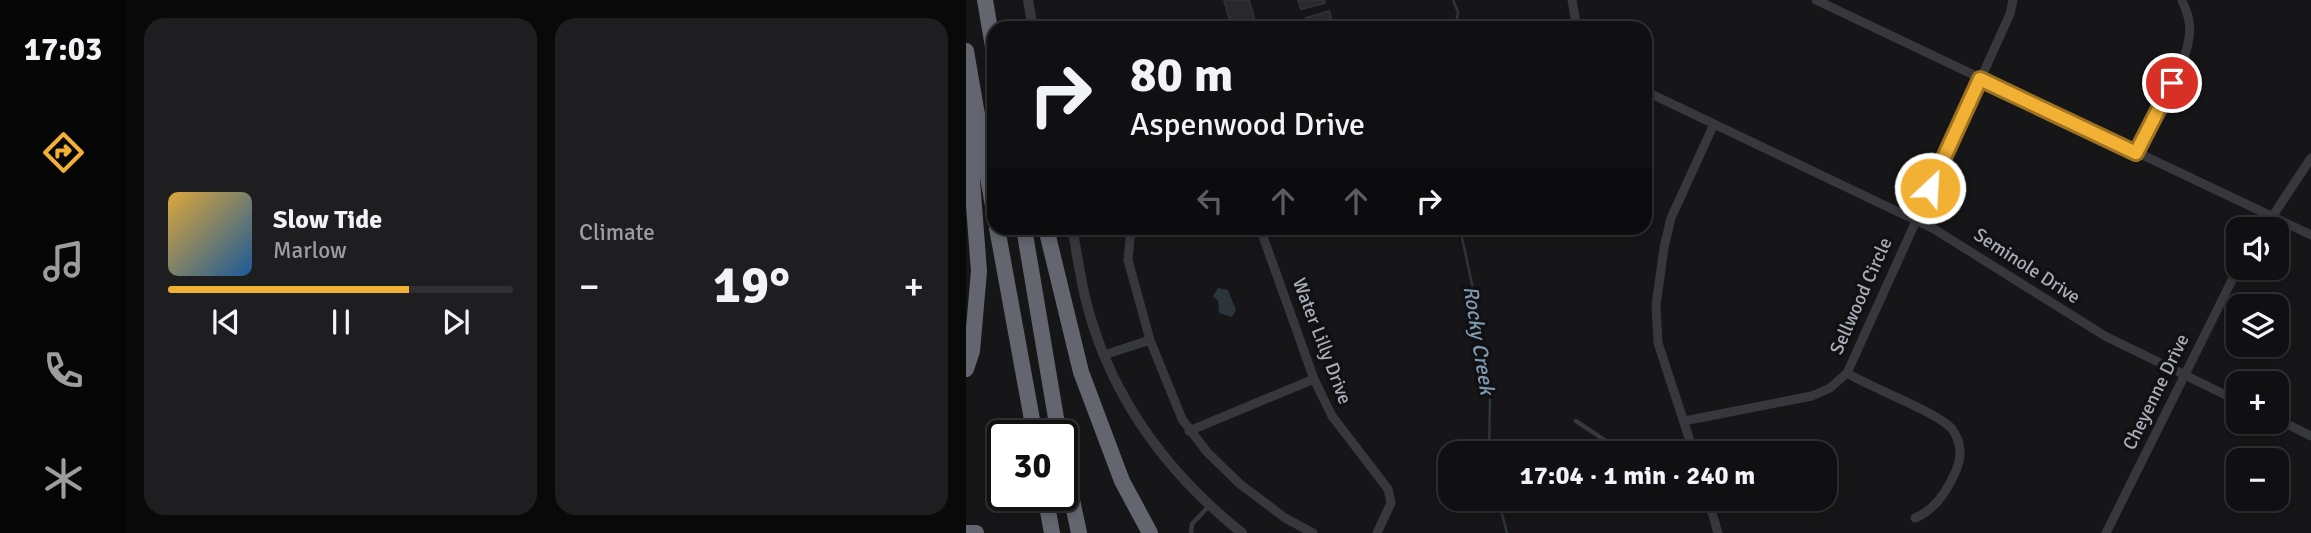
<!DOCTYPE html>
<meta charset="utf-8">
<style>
body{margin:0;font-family:Signika,sans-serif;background:#1e1e20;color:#f1f3f6;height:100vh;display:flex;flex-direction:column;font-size:26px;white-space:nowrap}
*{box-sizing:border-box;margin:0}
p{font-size:23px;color:#9c9d9f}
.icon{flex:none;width:38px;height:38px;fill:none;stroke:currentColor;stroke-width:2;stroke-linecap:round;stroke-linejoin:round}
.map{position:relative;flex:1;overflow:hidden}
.details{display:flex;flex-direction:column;gap:18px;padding:18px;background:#09090a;width:840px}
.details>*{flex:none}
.top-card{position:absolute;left:21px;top:21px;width:665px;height:214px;border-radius:21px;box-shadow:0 4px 10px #0003,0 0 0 2px #303032;background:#101012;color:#f1f3f6;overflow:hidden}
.buttons{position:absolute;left:1260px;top:217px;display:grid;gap:14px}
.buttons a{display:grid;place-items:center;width:63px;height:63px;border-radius:14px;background:#101012;box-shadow:0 4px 10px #0003,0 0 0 2px #303032;font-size:35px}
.speed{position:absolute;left:21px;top:420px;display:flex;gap:14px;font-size:35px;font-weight:700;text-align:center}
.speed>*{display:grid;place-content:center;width:91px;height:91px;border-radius:50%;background:#101012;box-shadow:0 4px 10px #0003,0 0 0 2px #303032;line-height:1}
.speed .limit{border:4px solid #111;border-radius:10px;background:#fff;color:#111}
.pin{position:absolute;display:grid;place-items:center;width:60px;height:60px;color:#fff;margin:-30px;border:4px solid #fff;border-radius:50%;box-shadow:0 2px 7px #0007}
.me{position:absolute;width:77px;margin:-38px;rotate:25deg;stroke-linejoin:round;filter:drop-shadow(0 0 5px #0008)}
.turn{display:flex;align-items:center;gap:24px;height:147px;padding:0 28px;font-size:32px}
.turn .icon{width:91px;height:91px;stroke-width:2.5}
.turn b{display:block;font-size:49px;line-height:60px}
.lanes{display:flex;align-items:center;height:66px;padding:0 28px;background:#0003;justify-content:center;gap:35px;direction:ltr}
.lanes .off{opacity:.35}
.big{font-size:52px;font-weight:700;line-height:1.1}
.details .card{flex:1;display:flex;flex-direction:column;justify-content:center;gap:10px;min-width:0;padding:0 24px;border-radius:21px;background:#1e1e20}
.song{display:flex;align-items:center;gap:21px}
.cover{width:84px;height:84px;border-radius:10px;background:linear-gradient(135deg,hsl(40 70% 55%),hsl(210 70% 35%))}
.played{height:7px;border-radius:4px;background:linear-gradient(90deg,#f2b134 70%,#303032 70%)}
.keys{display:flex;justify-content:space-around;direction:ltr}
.heat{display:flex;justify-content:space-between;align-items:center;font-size:38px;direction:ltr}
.details .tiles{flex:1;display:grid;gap:18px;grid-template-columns:repeat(2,1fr)}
.trip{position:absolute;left:472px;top:441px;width:399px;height:70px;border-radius:21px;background:#101012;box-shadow:0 4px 10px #0003,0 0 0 2px #303032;font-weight:700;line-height:70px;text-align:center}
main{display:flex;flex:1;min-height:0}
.dock{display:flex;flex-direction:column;width:126px;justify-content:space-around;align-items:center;background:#060607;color:#9c9d9f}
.dock .icon{width:49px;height:49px}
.dock .current{color:#f2b134}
.dock b{font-size:32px;color:#f1f3f6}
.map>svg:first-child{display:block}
.water{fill:#2c353c}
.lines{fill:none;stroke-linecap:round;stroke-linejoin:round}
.stream{stroke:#2c353c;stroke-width:2.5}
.building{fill:#29292c;stroke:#303034;stroke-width:2}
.service{stroke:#37383d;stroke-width:4.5}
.minor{stroke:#37383d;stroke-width:9}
.tertiary{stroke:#37383d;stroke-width:10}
.motorway{stroke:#63666e;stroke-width:16}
.route-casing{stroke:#9d7322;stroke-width:18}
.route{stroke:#f2b134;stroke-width:12}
.labels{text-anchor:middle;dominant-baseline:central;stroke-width:7;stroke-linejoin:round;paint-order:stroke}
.street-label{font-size:19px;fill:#a8adb8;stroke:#111113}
.water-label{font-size:21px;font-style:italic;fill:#7f9bb3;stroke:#111113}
</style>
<main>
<nav class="dock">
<b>17:03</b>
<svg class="icon current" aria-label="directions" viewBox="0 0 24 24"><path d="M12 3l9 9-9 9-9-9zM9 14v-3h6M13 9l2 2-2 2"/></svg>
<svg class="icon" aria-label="music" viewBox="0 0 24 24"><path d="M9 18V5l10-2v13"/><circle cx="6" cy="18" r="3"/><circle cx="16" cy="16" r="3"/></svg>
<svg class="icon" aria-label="phone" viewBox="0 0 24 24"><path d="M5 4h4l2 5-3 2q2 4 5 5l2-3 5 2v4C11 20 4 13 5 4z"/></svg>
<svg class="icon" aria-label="climate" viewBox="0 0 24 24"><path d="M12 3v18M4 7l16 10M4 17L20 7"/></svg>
</nav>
<section class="details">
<div class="tiles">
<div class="card">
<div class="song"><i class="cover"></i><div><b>Slow Tide</b><p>Marlow</p></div></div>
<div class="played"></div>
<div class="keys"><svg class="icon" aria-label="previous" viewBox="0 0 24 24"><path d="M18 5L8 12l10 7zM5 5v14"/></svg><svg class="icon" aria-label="pause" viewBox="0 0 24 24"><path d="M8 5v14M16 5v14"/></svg><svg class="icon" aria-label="next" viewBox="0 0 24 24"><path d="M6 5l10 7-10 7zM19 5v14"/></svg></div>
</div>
<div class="card"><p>Climate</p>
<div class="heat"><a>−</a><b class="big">19°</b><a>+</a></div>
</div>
</div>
</section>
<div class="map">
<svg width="1345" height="533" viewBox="0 0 1345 533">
<rect width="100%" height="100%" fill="#161618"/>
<path class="water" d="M 252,288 L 262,290 L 270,310 L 266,317 L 253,313 L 252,301 L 247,296 Z"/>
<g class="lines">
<path class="stream" d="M 487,0 L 492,12 L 489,28
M 494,228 L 510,303 L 524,397 L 523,453
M 532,499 L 541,533"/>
</g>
<path class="building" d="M 258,0 L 283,0 L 291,28 L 266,28 Z
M 332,0 L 358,0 L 359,3 L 335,9 Z
M 363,11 L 368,28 L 343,28 L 340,18 Z"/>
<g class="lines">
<path class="service" d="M 610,421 L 658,453
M 225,533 L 226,524 L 242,507"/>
<path class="minor" d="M 606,0 L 611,28
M 850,0 L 1345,235
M 679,91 L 968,229 L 1139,336 L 1272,401
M 1170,153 C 1185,119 1230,57 1223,21 C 1222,14 1218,6 1216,0
M 165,228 L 162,260 L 184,340 L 216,419 L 241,452 L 274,484 L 319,518 L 347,533
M 294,228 L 348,379 L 366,416 L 422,489 L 425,503 L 411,533
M 1298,229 L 1345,158
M 163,235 L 191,228
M 138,355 L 184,340
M 881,373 C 903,387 973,413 986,429 C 997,444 996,459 988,475 C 979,494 968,510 949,518
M 1311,419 L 1345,436
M 718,421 L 846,396 L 864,388 L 881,373 L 1044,14 L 1047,0
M 223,431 L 348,379
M 728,453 L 692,343 L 690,305 L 698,248 L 705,218 L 748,124
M 742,499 L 752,533
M 1140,533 L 1272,268"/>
<path class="tertiary" d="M 62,0 L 67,28
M 106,228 C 111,252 114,277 120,301 C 144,396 201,473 276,533"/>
<path class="motorway" d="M 19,0 L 28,53
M 0,51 L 28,212
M 0,102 L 13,271 L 6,351 L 0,369
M 31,228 L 69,436
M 58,228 L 93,436
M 80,228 L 115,372 L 156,481 L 184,533
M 96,453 L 113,533
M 79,495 L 86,533
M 0,533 L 10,533"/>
</g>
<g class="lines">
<g class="route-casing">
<path id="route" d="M 964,188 L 1014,79 L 1170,153 L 1206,83"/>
</g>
<use href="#route" class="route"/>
</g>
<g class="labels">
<g class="street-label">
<text transform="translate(1061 266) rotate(33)">Seminole Drive</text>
<text transform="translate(895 296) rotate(-66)">Sellwood Circle</text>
<text transform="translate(356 341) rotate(69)">Water Lilly Drive</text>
<text transform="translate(1190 392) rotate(-64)">Cheyenne Drive</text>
</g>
<g class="water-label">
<text transform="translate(513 340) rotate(81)">Rocky Creek</text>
</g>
</g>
</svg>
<div class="buttons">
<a><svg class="icon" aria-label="sound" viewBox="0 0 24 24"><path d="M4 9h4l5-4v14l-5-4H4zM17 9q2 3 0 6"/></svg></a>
<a><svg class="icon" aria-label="layers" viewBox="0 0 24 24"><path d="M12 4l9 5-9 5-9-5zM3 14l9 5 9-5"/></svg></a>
<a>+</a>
<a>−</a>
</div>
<div class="speed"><div class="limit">30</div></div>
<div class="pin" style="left:1206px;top:83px;background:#d93025"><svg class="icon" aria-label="arrive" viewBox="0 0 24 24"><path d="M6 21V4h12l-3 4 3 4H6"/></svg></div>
<svg class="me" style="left:964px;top:188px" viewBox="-20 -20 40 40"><circle r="17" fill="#f2b134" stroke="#fff" stroke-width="3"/><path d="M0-11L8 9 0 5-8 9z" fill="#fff"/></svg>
<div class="trip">17:04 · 1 min · 240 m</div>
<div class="top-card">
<div class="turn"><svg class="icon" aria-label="right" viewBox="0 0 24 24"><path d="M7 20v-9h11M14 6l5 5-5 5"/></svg><div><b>80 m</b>Aspenwood Drive</div></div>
<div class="lanes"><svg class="icon off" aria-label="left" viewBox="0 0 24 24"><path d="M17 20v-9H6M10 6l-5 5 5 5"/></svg><svg class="icon off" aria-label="ahead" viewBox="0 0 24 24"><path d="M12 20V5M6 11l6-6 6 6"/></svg><svg class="icon off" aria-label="ahead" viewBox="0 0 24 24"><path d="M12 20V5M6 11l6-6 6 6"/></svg><svg class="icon" aria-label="right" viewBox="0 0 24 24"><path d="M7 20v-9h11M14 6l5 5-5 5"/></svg></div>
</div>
</div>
</main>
